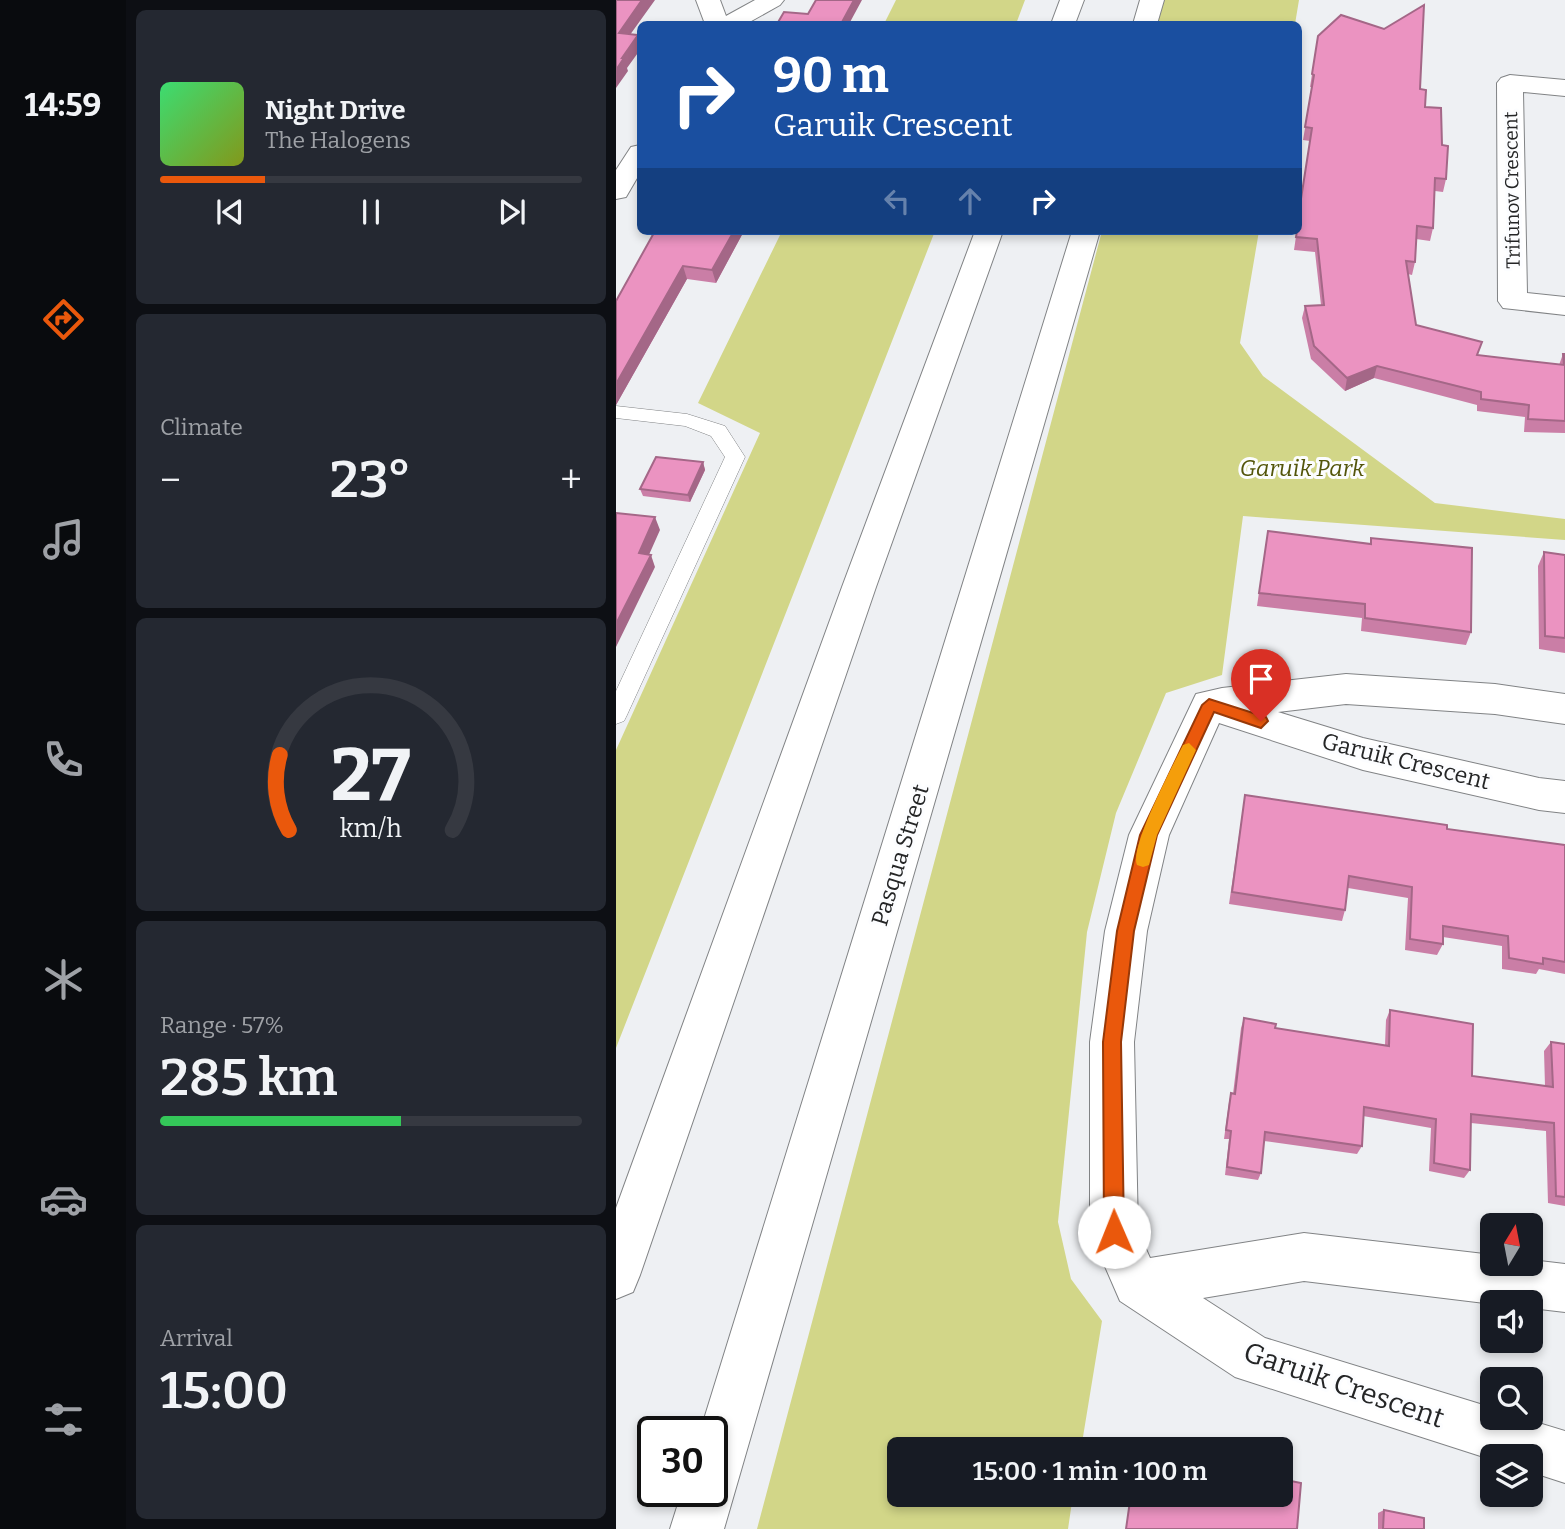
<!DOCTYPE html>
<meta charset="utf-8">
<style>
body{margin:0;font-family:Bitter,serif;background:#242831;color:#f1f3f6;height:100vh;display:flex;flex-direction:column;font-size:26px;white-space:nowrap}
*{box-sizing:border-box;margin:0}
p{font-size:23px;color:#9ea1a6}
.icon{flex:none;width:38px;height:38px;fill:none;stroke:currentColor;stroke-width:2;stroke-linecap:round;stroke-linejoin:round}
.map{position:relative;flex:1;overflow:hidden}
.drawer{display:flex;flex-direction:column;gap:10px;padding:10px;background:#0d0f14;width:490px}
.drawer>*{flex:none}
.guide{position:absolute;left:21px;top:21px;width:665px;height:214px;border-radius:10px;box-shadow:0 4px 10px #0003;background:#1a4fa0;color:#fff;overflow:hidden}
.needle{width:46px;rotate:10deg}
.controls{position:absolute;left:864px;top:1213px;display:grid;gap:14px}
.controls a{display:grid;place-items:center;width:63px;height:63px;border-radius:10px;background:#171b24;box-shadow:0 4px 10px #0003;font-size:35px}
.speed{position:absolute;left:21px;top:1416px;display:flex;gap:14px;font-size:35px;font-weight:700;text-align:center}
.speed>*{display:grid;place-content:center;width:91px;height:91px;border-radius:50%;background:#171b24;box-shadow:0 4px 10px #0003;line-height:1}
.speed .limit{border:4px solid #111;border-radius:10px;background:#fff;color:#111}
.pin{position:absolute;display:grid;place-items:center;width:60px;height:60px;color:#fff;margin:-72px -30px;border-radius:50% 50% 50% 0;rotate:-45deg;box-shadow:0 0 7px #0007}
.pin .icon{rotate:45deg}
.me{position:absolute;width:77px;margin:-38px;rotate:359deg;stroke-linejoin:round;filter:drop-shadow(0 0 5px #0008)}
.turn{display:flex;align-items:center;gap:24px;height:147px;padding:0 21px;font-size:32px}
.turn .icon{width:91px;height:91px;stroke-width:2.5}
.turn b{display:block;font-size:49px;line-height:60px}
.lanes{display:flex;align-items:center;height:66px;padding:0 21px;background:#0003;justify-content:center;gap:35px;direction:ltr}
.lanes .off{opacity:.35}
.big{font-size:52px;font-weight:600;line-height:1.1}
.drawer .widget{flex:1;display:flex;flex-direction:column;justify-content:center;gap:10px;min-width:0;padding:0 24px;border-radius:10px;background:#242831}
.drawer .dial{align-items:center;gap:0}
.dial svg{height:182px;overflow:visible;fill:none;stroke:#363941;stroke-width:7;stroke-linecap:round;text-anchor:middle}
.dial text{fill:#f1f3f6;stroke:none}
.song{display:flex;align-items:center;gap:21px}
.cover{width:84px;height:84px;border-radius:10px;background:linear-gradient(135deg,hsl(140 70% 55%),hsl(70 70% 35%))}
.played{height:7px;border-radius:4px;background:linear-gradient(90deg,#ea580c 25%,#363941 25%)}
.keys{display:flex;justify-content:space-around;direction:ltr}
.heat{display:flex;justify-content:space-between;align-items:center;font-size:38px;direction:ltr}
.charge{height:10px;border-radius:5px;background:linear-gradient(90deg,#34c759 57%,#363941 0)}
.trip{position:absolute;left:271px;top:1437px;width:406px;height:70px;border-radius:10px;background:#171b24;box-shadow:0 4px 10px #0003;font-weight:600;line-height:70px;text-align:center}
main{display:flex;flex:1;min-height:0}
.dock{display:flex;flex-direction:column;width:126px;justify-content:space-around;align-items:center;background:#090b0e;color:#9ea1a6}
.dock .icon{width:49px;height:49px}
.dock .active{color:#ea580c}
.dock b{font-size:32px;color:#f1f3f6}
.map>svg:first-child{display:block}
.green{fill:#d2d688}
.lines{fill:none;stroke-linecap:round;stroke-linejoin:round}
.service-casing{stroke:#818385;stroke-width:1}
.minor-casing{stroke:#818385;stroke-width:2}
.secondary-casing{stroke:#818385;stroke-width:2}
.service{fill:#fff;fill-rule:evenodd}
.minor{fill:#fff;fill-rule:evenodd}
.secondary{fill:#fff;fill-rule:evenodd}
.wall{fill:#ca7ea6}
.shaded-wall{fill:#a46787}
.building{fill:#eb93c1;stroke:#a46787;stroke-width:2}
.route{fill:#ea580c;stroke:#983908;stroke-width:2}
.slow{fill:#f59e0b}
.labels{text-anchor:middle;dominant-baseline:central;stroke-width:6;stroke-linejoin:round;paint-order:stroke}
.far-street-label{font-size:19px;fill:#242526;stroke:#fcfdff}
.park-label{font-size:23px;font-style:italic;fill:#53550b;stroke:#fcfdff}
.street-label{font-size:23px;fill:#242526;stroke:#fcfdff}
.near-street-label{font-size:28px;fill:#242526;stroke:#fcfdff}
</style>
<main>
<nav class="dock">
<b>14:59</b>
<svg class="icon active" aria-label="directions" viewBox="0 0 24 24"><path d="M12 3l9 9-9 9-9-9zM9 14v-3h6M13 9l2 2-2 2"/></svg>
<svg class="icon" aria-label="music" viewBox="0 0 24 24"><path d="M9 18V5l10-2v13"/><circle cx="6" cy="18" r="3"/><circle cx="16" cy="16" r="3"/></svg>
<svg class="icon" aria-label="phone" viewBox="0 0 24 24"><path d="M5 4h4l2 5-3 2q2 4 5 5l2-3 5 2v4C11 20 4 13 5 4z"/></svg>
<svg class="icon" aria-label="climate" viewBox="0 0 24 24"><path d="M12 3v18M4 7l16 10M4 17L20 7"/></svg>
<svg class="icon" aria-label="car" viewBox="0 0 24 24"><path d="M5 17H2v-5l4-1 3-4h7l3 4 3 1v5h-3M9 17h6M6 11h13"/><circle cx="7" cy="17" r="2"/><circle cx="17" cy="17" r="2"/></svg>
<svg class="icon" aria-label="filters" viewBox="0 0 24 24"><path d="M4 7h16M4 17h16"/><circle cx="9" cy="7" r="2"/><circle cx="15" cy="17" r="2"/></svg>
</nav>
<section class="drawer">
<div class="widget">
<div class="song"><i class="cover"></i><div><b>Night Drive</b><p>The Halogens</p></div></div>
<div class="played"></div>
<div class="keys"><svg class="icon" aria-label="previous" viewBox="0 0 24 24"><path d="M18 5L8 12l10 7zM5 5v14"/></svg><svg class="icon" aria-label="pause" viewBox="0 0 24 24"><path d="M8 5v14M16 5v14"/></svg><svg class="icon" aria-label="next" viewBox="0 0 24 24"><path d="M6 5l10 7-10 7zM19 5v14"/></svg></div>
</div>
<div class="widget"><p>Climate</p>
<div class="heat"><a>−</a><b class="big">23°</b><a>+</a></div>
</div>
<div class="widget dial"><svg viewBox="0 0 100 80">
<path d="M14 69A42 42 0 1 1 86 69"/>
<path d="M14 69A42 42 0 0 1 10 36" stroke="#ea580c"/>
<text x="50" y="56" font-size="32" font-weight="700">27</text>
<text x="50" y="72" font-size="11">km/h</text>
</svg></div>
<div class="widget"><p>Range · 57%</p><b class="big">285 km</b><div class="charge"></div></div>
<div class="widget"><p>Arrival</p><b class="big">15:00</b></div>
</section>
<div class="map">
<svg width="949" height="1529" viewBox="0 0 949 1529">
<rect width="100%" height="100%" fill="#eef0f3"/>
<path class="green" d="M 280,0 L 409,0 L 400,24 L 268,24 Z
M 547,0 L 683,0 L 679,24 L 541,24 Z
M 166,231 L 319,231 L 0,1048 L 0,750 L 144,433 L 82,403 Z
M 486,231 L 643,231 L 624,343 L 647,376 L 819,503 L 949,519 L 949,540 L 627,516 L 606,675 L 550,693 L 500,813 L 471,932 L 442,1222 L 455,1279 L 486,1321 L 465,1449 L 284,1449 L 284,1494 L 457,1495 L 452,1529 L 141,1529 Z"/>
<g class="lines">
<g class="service-casing">
<path id="service" d="M 0,406 L 71,414 L 109,426 L 129,457 L 11,715 L 8,721 L 0,724 L 0,691 L 109,457 L 95,436 L 69,426 L 0,418 Z"/>
</g>
<g class="minor-casing">
<path id="minor" d="M 80,0 L 104,0 L 110,16 L 139,0 L 168,0 L 164,5 L 130,24 L 89,24 Z
M 894,75 L 949,80 L 949,96 L 907,92 L 911,293 L 949,297 L 949,315 L 887,308 L 882,301 L 881,83 L 885,78 Z
M 24,145 L 24,173 L 10,197 L 0,199 L 0,170 L 15,147 Z
M 730,674 L 879,684 L 949,694 L 949,724 L 879,714 L 730,704 L 662,712 L 747,738 L 923,778 L 949,781 L 949,813 L 923,810 L 747,770 L 603,723 L 553,835 L 531,931 L 518,1042 L 522,1231 L 534,1258 L 688,1233 L 877,1255 L 877,1264 L 915,1264 L 915,1260 L 949,1264 L 949,1312 L 915,1308 L 915,1302 L 877,1304 L 688,1281 L 587,1298 L 649,1338 L 877,1408 L 877,1418 L 906,1418 L 949,1431 L 949,1483 L 915,1472 L 915,1456 L 877,1456 L 877,1460 L 619,1377 L 504,1301 L 474,1232 L 474,1042 L 489,931 L 513,835 L 580,694 L 606,688 Z"/>
</g>
<g class="secondary-casing">
<path id="secondary" d="M 444,0 L 468,0 L 459,24 L 435,24 Z
M 524,0 L 548,0 L 541,24 L 517,24 Z
M 359,231 L 387,231 L 260,587 L 24,1275 L 17,1292 L 0,1299 L 0,1208 L 226,587 Z
M 456,231 L 484,231 L 108,1529 L 54,1529 L 66,1491 L 96,1491 L 96,1432 L 84,1432 Z"/>
</g>
<use href="#service" class="service"/>
<use href="#minor" class="minor"/>
<use href="#secondary" class="secondary"/>
</g>
<path class="wall" d="M 702,36 L 804,89 L 809,107 L 826,145 L 830,179 L 827,192 L 819,191 L 817,228 L 814,241 L 800,239 L 799,262 L 796,275 L 792,274 L 800,325 L 862,355 L 943,365 L 947,354 L 949,354 L 949,433 L 908,432 L 909,417 L 861,411 L 861,405 L 758,378 L 729,391 L 695,359 L 686,318 L 689,306 L 705,305 L 699,252 L 678,250 L 694,141 L 687,140 L 696,87 L 694,87 Z
M 35,231 L 128,231 L 100,283 L 71,279 L 0,405 L 0,301 L 36,237 Z
M 87,462 L 89,470 L 74,502 L 27,496 L 24,489 Z
M 652,531 L 754,544 L 755,538 L 855,632 L 850,645 L 745,631 L 746,618 L 641,606 Z
M 928,552 L 949,555 L 949,653 L 923,649 L 922,566 Z
M 629,795 L 831,829 L 949,845 L 949,974 L 923,969 L 920,974 L 886,969 L 886,946 L 827,937 L 827,944 L 821,955 L 789,950 L 792,898 L 732,888 L 729,910 L 726,921 L 613,904 Z
M 774,1010 L 856,1076 L 929,1086 L 928,1051 L 935,1042 L 949,1044 L 949,1206 L 932,1203 L 930,1131 L 855,1123 L 854,1170 L 848,1178 L 813,1171 L 815,1128 L 747,1116 L 746,1146 L 741,1154 L 648,1141 L 645,1173 L 642,1180 L 609,1175 L 613,1139 L 608,1139 L 613,1102 L 615,1093 L 617,1094 L 625,1028 L 628,1018 L 659,1028 L 769,1045 L 770,1020 Z
M 768,1510 L 808,1529 L 762,1529 L 762,1513 Z"/>
<path class="shaded-wall" d="M 26,0 L 39,0 L 6,46 L 3,33 Z
M 238,0 L 246,0 L 233,24 L 225,24 Z
M 22,35 L 24,44 L 24,50 L 11,68 L 12,71 L 0,88 L 0,70 L 6,58 Z
M 118,231 L 128,231 L 100,283 L 96,270 Z
M 67,266 L 71,279 L 0,405 L 0,384 Z
M 761,366 L 758,378 L 729,391 L 731,378 Z
M 87,462 L 89,470 L 74,502 L 72,495 Z
M 39,517 L 44,530 L 28,566 L 23,553 Z
M 35,555 L 39,567 L 0,647 L 0,624 Z"/>
<path class="building" d="M 0,0 L 26,0 L 3,33 L 22,35 L 6,58 L 8,58 L 0,70 Z
M 200,0 L 238,0 L 225,24 L 161,24 L 168,12 L 192,14 Z
M 808,5 L 804,89 L 810,90 L 809,107 L 825,108 L 826,145 L 832,146 L 830,179 L 819,178 L 817,228 L 801,226 L 799,262 L 790,261 L 800,325 L 866,342 L 861,355 L 948,365 L 947,354 L 949,354 L 949,421 L 912,419 L 913,405 L 865,399 L 865,392 L 761,366 L 731,378 L 698,346 L 689,306 L 708,305 L 701,239 L 680,237 L 681,231 L 682,231 L 682,218 L 696,128 L 689,127 L 698,75 L 696,74 L 702,36 L 725,15 L 768,29 Z
M 39,231 L 118,231 L 96,270 L 67,266 L 0,384 L 0,301 Z
M 40,457 L 87,462 L 72,495 L 24,489 Z
M 0,513 L 39,517 L 23,553 L 35,555 L 0,624 Z
M 652,531 L 755,544 L 755,538 L 856,548 L 855,632 L 749,618 L 749,604 L 643,593 Z
M 928,552 L 949,555 L 949,638 L 929,636 Z
M 629,795 L 831,825 L 831,829 L 949,845 L 949,962 L 927,958 L 927,964 L 893,958 L 892,936 L 827,926 L 827,944 L 794,939 L 796,887 L 733,876 L 729,910 L 616,892 Z
M 774,1010 L 857,1024 L 856,1076 L 937,1087 L 935,1042 L 949,1044 L 949,1197 L 940,1196 L 938,1123 L 855,1114 L 854,1170 L 818,1163 L 820,1119 L 748,1107 L 746,1146 L 649,1132 L 645,1173 L 611,1167 L 615,1131 L 610,1130 L 615,1093 L 619,1094 L 628,1018 L 660,1024 L 659,1028 L 773,1046 Z
M 522,1441 L 564,1449 L 521,1449 Z
M 665,1479 L 685,1483 L 681,1529 L 510,1529 L 515,1494 L 613,1494 L 645,1501 L 646,1494 L 665,1494 Z
M 768,1510 L 808,1518 L 808,1529 L 767,1529 Z"/>
<path class="route" d="M 593,699 L 650,717 L 652,721 L 645,728 L 598,712 L 541,835 L 518,931 L 505,1042 L 508,1232 L 505,1239 L 498,1242 L 491,1239 L 488,1232 L 487,1042 L 501,931 L 524,835 L 586,705 Z"/>
<path class="slow" d="M 573,743 L 580,750 L 541,835 L 533,865 L 527,867 L 521,865 C 513,848 557,765 567,745 Z"/>
<g class="labels">
<g class="far-street-label">
<text transform="translate(896 190) rotate(-91)">Trifunov Crescent</text>
</g>
<g class="park-label">
<text x="686" y="468">Garuik Park</text>
</g>
<g class="street-label">
<text transform="translate(790 761) rotate(14)">Garuik Crescent</text>
<text transform="translate(284 855) rotate(-73)">Pasqua Street</text>
</g>
<g class="near-street-label">
<text transform="translate(728 1385) rotate(19)">Garuik Crescent</text>
</g>
</g>
</svg>
<div class="controls">
<a><svg class="needle" viewBox="-14 -14 28 28"><path d="M0-13l5 13h-10z" fill="#e53935"/><path d="M0 13l5-13h-10z" fill="#9ea1a6"/></svg></a>
<a><svg class="icon" aria-label="sound" viewBox="0 0 24 24"><path d="M4 9h4l5-4v14l-5-4H4zM17 9q2 3 0 6"/></svg></a>
<a><svg class="icon" aria-label="search" viewBox="0 0 24 24"><circle cx="10" cy="10" r="6"/><path d="M15 15l6 6"/></svg></a>
<a><svg class="icon" aria-label="layers" viewBox="0 0 24 24"><path d="M12 4l9 5-9 5-9-5zM3 14l9 5 9-5"/></svg></a>
</div>
<div class="speed"><div class="limit">30</div></div>
<div class="pin" style="left:645px;top:721px;background:#d93025"><svg class="icon" aria-label="arrive" viewBox="0 0 24 24"><path d="M6 21V4h12l-3 4 3 4H6"/></svg></div>
<svg class="me" style="left:498px;top:1232px" viewBox="-20 -20 40 40"><circle r="19" fill="#fff"/><path d="M0-13L10 11 0 6-10 11z" fill="#ea580c"/></svg>
<div class="trip">15:00 · 1 min · 100 m</div>
<div class="guide">
<div class="turn"><svg class="icon" aria-label="right" viewBox="0 0 24 24"><path d="M7 20v-9h11M14 6l5 5-5 5"/></svg><div><b>90 m</b>Garuik Crescent</div></div>
<div class="lanes"><svg class="icon off" aria-label="left" viewBox="0 0 24 24"><path d="M17 20v-9H6M10 6l-5 5 5 5"/></svg><svg class="icon off" aria-label="ahead" viewBox="0 0 24 24"><path d="M12 20V5M6 11l6-6 6 6"/></svg><svg class="icon" aria-label="right" viewBox="0 0 24 24"><path d="M7 20v-9h11M14 6l5 5-5 5"/></svg></div>
</div>
</div>
</main>
